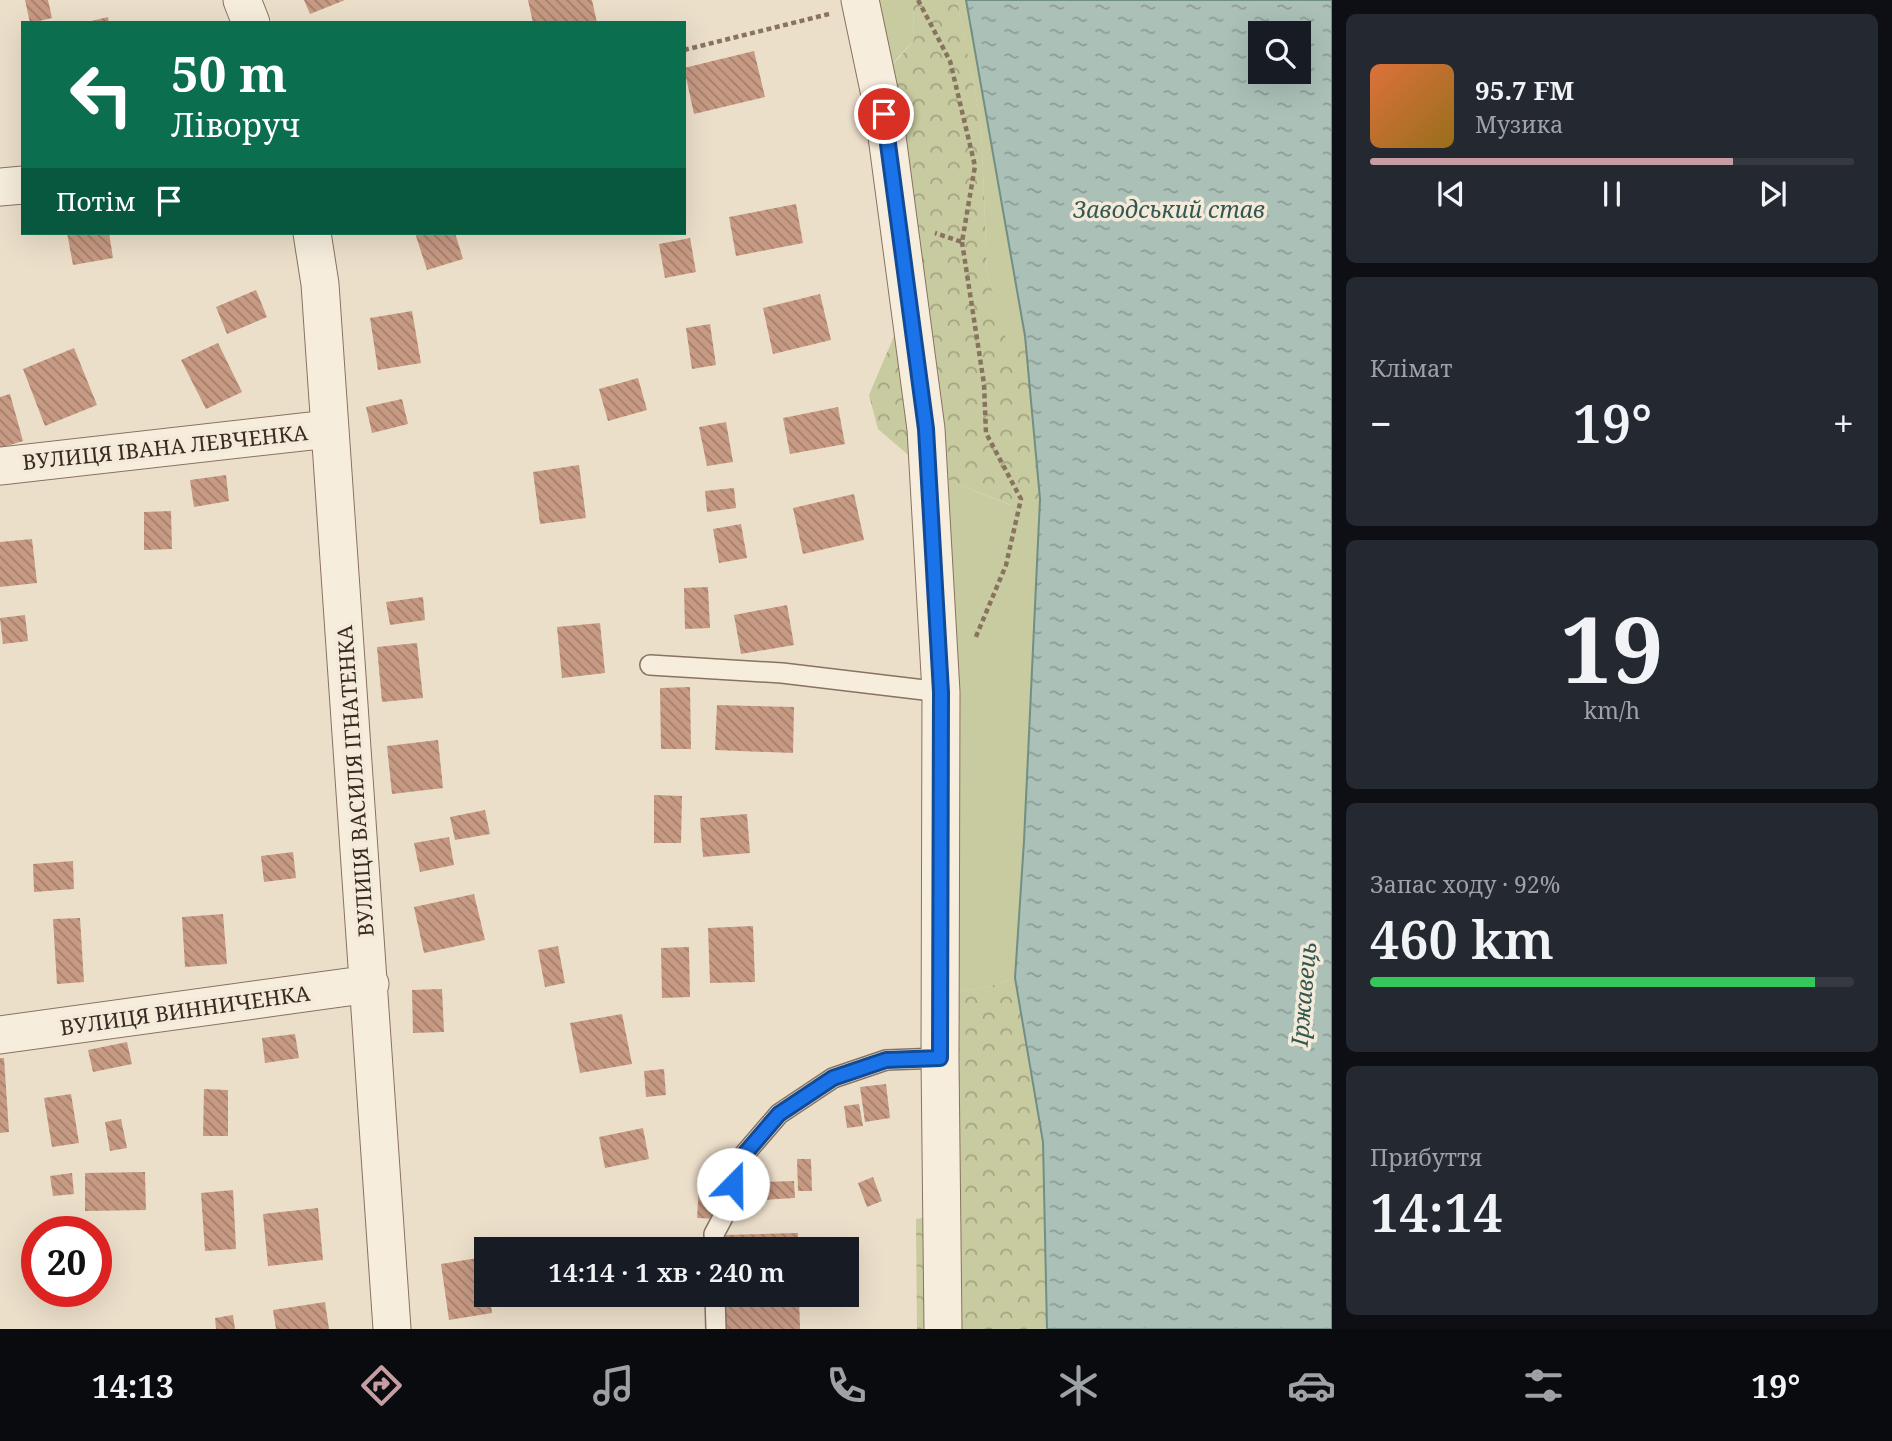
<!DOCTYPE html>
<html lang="uk">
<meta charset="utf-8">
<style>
body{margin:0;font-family:"Noto Serif",serif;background:#242831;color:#f1f3f6;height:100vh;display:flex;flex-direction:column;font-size:26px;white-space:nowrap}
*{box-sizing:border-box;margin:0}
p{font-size:23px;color:#9ea1a6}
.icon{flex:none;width:38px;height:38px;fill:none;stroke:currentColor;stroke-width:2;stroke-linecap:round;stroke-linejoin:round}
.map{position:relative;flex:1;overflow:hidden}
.drawer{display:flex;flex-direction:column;gap:14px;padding:14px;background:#0d0f14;width:560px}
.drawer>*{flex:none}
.guide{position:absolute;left:21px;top:21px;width:665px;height:214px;border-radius:0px;box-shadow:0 7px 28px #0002;background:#0b6e4f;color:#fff;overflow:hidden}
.buttons{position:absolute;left:1248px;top:21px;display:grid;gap:14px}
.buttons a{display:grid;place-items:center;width:63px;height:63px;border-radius:0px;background:#171b24;box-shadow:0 7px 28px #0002;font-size:35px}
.speed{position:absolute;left:21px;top:1216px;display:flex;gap:14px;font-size:35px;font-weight:700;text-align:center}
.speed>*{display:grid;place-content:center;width:91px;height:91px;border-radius:50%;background:#171b24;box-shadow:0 7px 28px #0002;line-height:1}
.speed .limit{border:10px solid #d22;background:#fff;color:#111}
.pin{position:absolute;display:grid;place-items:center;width:60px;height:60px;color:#fff;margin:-30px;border:4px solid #fff;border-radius:50%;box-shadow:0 2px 7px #0007}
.me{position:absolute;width:77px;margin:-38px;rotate:22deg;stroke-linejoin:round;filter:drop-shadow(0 0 5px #0008)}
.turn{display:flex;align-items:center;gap:24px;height:147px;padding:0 35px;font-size:32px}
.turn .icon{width:91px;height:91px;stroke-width:2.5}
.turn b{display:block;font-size:49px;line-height:60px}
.then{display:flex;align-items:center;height:66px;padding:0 35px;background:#0003;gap:14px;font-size:26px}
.big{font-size:52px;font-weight:600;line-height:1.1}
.drawer .widget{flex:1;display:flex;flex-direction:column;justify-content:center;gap:10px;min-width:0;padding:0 24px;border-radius:10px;background:#242831}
.drawer .dial{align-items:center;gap:0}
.dial b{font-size:91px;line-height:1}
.song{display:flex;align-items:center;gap:21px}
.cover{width:84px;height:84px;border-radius:10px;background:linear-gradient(135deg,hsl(20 70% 55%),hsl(40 70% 35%))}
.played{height:7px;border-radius:4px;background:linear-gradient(90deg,#c69da3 75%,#363941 75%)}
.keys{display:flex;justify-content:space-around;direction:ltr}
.heat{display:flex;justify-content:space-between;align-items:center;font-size:38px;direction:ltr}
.charge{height:10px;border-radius:5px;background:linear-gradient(90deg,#34c759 92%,#363941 0)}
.trip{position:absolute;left:474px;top:1237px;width:385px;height:70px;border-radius:0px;background:#171b24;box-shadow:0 7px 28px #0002;font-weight:600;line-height:70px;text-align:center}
.dock{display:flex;height:112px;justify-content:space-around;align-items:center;background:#090b0e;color:#9ea1a6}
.dock .icon{width:49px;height:49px}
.dock .active{color:#c69da3}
.dock b{font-size:32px;color:#f1f3f6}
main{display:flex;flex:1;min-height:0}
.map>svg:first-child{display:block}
.grass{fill:#c8ca9f}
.forest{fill:url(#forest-crowns)}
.water{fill:url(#water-ripples);stroke:#718f85;stroke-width:2;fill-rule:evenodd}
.building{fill:url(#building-back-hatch)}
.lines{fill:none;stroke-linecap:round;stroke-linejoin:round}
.service-casing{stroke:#887260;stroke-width:22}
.minor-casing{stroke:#887260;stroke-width:39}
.path{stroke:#887260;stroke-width:4.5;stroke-dasharray:5 3.5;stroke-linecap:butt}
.service{stroke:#f7eddd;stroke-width:19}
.minor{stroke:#f7eddd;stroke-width:37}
.route-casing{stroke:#114b97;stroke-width:18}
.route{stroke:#1a73e8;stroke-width:12}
.labels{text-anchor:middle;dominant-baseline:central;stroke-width:7;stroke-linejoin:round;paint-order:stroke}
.street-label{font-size:21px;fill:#392b22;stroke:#f4eada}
.water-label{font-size:23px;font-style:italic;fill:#335852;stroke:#f4eada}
</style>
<main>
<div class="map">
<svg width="1332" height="1329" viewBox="0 0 1332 1329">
<defs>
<pattern id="forest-crowns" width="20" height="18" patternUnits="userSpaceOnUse" patternTransform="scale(1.75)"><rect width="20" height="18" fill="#c8ca9f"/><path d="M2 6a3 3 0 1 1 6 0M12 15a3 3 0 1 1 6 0" fill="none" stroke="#a3a481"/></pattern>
<pattern id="water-ripples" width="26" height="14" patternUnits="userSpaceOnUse" patternTransform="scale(1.75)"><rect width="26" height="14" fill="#abc1b8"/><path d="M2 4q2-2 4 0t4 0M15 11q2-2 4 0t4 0" fill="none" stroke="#8c9d95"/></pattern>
<pattern id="building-back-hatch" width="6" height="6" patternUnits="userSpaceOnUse" patternTransform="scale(1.75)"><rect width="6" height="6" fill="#c79a83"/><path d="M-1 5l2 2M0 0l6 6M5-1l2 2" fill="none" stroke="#a37e6b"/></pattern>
</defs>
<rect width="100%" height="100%" fill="#ecdfca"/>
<path class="grass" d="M 848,0 L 913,0 L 914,40 L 886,71 Z
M 957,0 L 966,0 L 972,27 L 1025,336 L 1009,349 L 987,273 L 981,123 Z
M 934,472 L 957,484 L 1010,505 L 1040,499 L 1024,841 L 1015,978 L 984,988 L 955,992 Z"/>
<path class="forest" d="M 913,0 L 957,0 L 981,123 L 987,273 L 1009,348 L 1025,336 L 1040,499 L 1011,505 L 957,484 L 921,466 L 878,429 L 869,395 L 900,322 L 864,91 L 899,58 L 914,40 Z
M 1015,978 L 1043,1142 L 1047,1329 L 917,1329 L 916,1219 L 958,1212 L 955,992 L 984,988 Z"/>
<path class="water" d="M 966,0 L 1332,0 L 1332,1329 L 1047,1329 L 1043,1142 L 1015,978 L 1024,841 L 1040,499 L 1025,336 ZM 1260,33 L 1298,33 L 1298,72 L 1260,72 Z"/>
<path class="building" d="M 25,0 L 48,0 L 52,18 L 30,23 Z
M 304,0 L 345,0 L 310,14 Z
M 528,0 L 592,0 L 597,23 L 533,23 Z
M 108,17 L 109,23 L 87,23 L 87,22 Z
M 754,51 L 765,97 L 694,114 L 684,68 Z
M 796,204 L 803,243 L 736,256 L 729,217 Z
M 67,233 L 109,233 L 113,258 L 73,265 Z
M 415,233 L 455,233 L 463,259 L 427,270 Z
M 690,238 L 696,272 L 665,278 L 659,244 Z
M 256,290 L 267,317 L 227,334 L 216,307 Z
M 820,294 L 831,340 L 773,354 L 763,308 Z
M 412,311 L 421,363 L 378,370 L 370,318 Z
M 710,324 L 716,365 L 692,369 L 686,328 Z
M 218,343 L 242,392 L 206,409 L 181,360 Z
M 74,348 L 97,405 L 45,426 L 23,369 Z
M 638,378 L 647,410 L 608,421 L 599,389 Z
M 10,394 L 23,441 L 0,448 L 0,397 Z
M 402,399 L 408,424 L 372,433 L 366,407 Z
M 838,407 L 845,444 L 790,454 L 783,418 Z
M 726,422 L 733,462 L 707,466 L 699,427 Z
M 579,465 L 586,518 L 540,524 L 533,472 Z
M 226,475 L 229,501 L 194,507 L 190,480 Z
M 734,488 L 736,508 L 707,512 L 705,491 Z
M 854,494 L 864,540 L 803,554 L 793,508 Z
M 171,511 L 172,549 L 144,550 L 144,512 Z
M 741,524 L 747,558 L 719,563 L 713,529 Z
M 32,539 L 37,583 L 0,587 L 0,542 Z
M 708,587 L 710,628 L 685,629 L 684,588 Z
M 423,597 L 425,620 L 390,625 L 386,602 Z
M 787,605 L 794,645 L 741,654 L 734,615 Z
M 25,615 L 28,641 L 3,644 L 0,618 Z
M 600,623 L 605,673 L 562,678 L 557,627 Z
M 417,643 L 423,698 L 382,702 L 377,647 Z
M 690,687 L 691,749 L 661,749 L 660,688 Z
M 717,705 L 794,707 L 793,753 L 715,750 Z
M 438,740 L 443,788 L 392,794 L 387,746 Z
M 654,795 L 682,796 L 681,843 L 654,843 Z
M 485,810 L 490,834 L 455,840 L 450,817 Z
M 747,814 L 750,853 L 703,857 L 700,818 Z
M 449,837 L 454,865 L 420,872 L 414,843 Z
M 293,852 L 296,878 L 264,882 L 261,856 Z
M 73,861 L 74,889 L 34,892 L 33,864 Z
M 474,894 L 485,940 L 424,953 L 414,907 Z
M 223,914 L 227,964 L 185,967 L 182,917 Z
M 80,918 L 84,982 L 57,984 L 53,919 Z
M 753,926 L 755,982 L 710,983 L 708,928 Z
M 558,946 L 565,983 L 545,987 L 538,950 Z
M 689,947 L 690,997 L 662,998 L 661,948 Z
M 442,989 L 444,1032 L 413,1033 L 412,990 Z
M 622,1014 L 632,1064 L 580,1073 L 570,1023 Z
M 295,1034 L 299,1058 L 265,1063 L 262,1038 Z
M 127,1042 L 132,1064 L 93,1072 L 88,1050 Z
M 0,1058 L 4,1058 L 9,1132 L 0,1133 Z
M 664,1069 L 666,1095 L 646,1097 L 644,1071 Z
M 886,1084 L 890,1118 L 865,1122 L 860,1087 Z
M 204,1089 L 228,1090 L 228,1136 L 203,1136 Z
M 71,1094 L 79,1143 L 52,1147 L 44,1098 Z
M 859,1104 L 863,1126 L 847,1128 L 844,1106 Z
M 121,1119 L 127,1148 L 110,1151 L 105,1122 Z
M 643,1128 L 649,1159 L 605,1168 L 599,1137 Z
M 797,1159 L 811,1159 L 812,1191 L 798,1191 Z
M 145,1172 L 146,1210 L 85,1211 L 85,1173 Z
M 72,1173 L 74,1194 L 53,1196 L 50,1176 Z
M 873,1177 L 882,1201 L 867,1207 L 858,1183 Z
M 794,1181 L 795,1198 L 761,1200 L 761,1182 Z
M 699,1186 L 721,1187 L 720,1219 L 697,1218 Z
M 233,1190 L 236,1249 L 205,1251 L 201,1193 Z
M 318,1208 L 323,1260 L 268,1266 L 263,1214 Z
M 798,1233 L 798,1250 L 724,1250 L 724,1235 Z
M 484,1257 L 486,1295 L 490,1295 L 492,1313 L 449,1320 L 441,1264 Z
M 725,1295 L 799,1295 L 800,1329 L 726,1329 Z
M 325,1302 L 329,1329 L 276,1329 L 273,1310 Z
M 233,1315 L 235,1329 L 216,1329 L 215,1318 Z"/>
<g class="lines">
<g class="service-casing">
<path id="service" d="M 650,665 L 782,673 L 941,692
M 715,1250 L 714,1234 L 730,1204 L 736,1164 L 779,1114 L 833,1078 L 886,1060 L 940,1058
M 715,1295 L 716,1329"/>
</g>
<g class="minor-casing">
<path id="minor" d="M 242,0 L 251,23
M 860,0 L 884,114 L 926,429 L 941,692 L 940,1058 L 943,1329
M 0,187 L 23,185
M 312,233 L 320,284 L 392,1329
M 0,466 L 329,429
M 0,1035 L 370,984"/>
</g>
<path class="path" d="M 918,0 L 950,61 L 975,166 L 962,242 L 935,233
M 684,50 L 829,14
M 962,242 L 984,384 L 986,433 L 1021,499 L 1006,565 L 975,639"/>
<use href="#service" class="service"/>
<use href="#minor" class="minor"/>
</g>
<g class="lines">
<g class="route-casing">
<path id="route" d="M 733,1184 L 736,1164 L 779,1114 L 833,1078 L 886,1060 L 940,1058 L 941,692 L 926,429 L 884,114"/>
</g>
<use href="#route" class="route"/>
</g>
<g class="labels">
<g class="street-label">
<text transform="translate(165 447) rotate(-6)">ВУЛИЦЯ ІВАНА ЛЕВЧЕНКА</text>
<text transform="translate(355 781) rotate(-94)">ВУЛИЦЯ ВАСИЛЯ ІГНАТЕНКА</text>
<text transform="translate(185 1010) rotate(-8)">ВУЛИЦЯ ВИННИЧЕНКА</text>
</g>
<g class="water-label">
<text x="1169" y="209">Заводський став</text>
<text transform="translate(1303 994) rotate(-85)">Іржавець</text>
</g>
</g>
</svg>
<div class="buttons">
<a><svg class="icon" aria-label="search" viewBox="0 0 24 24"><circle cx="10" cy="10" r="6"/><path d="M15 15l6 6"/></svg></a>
</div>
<div class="speed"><div class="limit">20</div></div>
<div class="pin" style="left:884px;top:114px;background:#d93025"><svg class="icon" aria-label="arrive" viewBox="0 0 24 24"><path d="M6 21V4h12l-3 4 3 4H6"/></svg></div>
<svg class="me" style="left:733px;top:1184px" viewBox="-20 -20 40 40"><circle r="19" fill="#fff"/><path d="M0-13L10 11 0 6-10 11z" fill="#1a73e8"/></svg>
<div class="trip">14:14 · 1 хв · 240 m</div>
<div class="guide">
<div class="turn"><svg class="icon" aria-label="left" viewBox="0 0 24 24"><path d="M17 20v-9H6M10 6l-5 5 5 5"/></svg><div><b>50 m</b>Ліворуч</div></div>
<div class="then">Потім<svg class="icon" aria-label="arrive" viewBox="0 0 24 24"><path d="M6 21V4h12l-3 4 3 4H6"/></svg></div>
</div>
</div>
<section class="drawer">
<div class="widget">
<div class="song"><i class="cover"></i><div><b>95.7 FM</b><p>Музика</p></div></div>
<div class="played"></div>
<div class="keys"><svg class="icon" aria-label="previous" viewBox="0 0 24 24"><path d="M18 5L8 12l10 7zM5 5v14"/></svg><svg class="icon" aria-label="pause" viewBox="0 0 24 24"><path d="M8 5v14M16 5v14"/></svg><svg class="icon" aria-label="next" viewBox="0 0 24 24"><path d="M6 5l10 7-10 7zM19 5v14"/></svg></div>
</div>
<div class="widget"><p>Клімат</p>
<div class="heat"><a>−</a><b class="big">19°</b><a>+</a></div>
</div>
<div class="widget dial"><b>19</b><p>km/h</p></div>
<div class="widget"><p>Запас ходу · 92%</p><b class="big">460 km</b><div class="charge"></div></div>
<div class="widget"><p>Прибуття</p><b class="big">14:14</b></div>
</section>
</main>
<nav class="dock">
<b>14:13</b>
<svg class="icon active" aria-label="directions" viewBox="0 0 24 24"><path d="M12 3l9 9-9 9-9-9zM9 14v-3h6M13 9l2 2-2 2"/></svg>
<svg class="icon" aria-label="music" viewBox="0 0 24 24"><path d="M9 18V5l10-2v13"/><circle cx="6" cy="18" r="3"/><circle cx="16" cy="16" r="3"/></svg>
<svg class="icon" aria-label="phone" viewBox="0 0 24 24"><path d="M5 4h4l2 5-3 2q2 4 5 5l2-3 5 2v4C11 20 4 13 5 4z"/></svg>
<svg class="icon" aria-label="climate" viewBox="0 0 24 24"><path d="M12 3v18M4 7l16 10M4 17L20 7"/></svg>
<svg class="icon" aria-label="car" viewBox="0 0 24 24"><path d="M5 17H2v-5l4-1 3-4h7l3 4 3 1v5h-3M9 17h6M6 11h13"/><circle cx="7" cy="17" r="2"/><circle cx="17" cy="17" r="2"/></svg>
<svg class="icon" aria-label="filters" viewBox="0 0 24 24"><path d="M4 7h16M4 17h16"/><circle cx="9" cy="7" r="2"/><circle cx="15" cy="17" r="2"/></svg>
<b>19°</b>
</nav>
